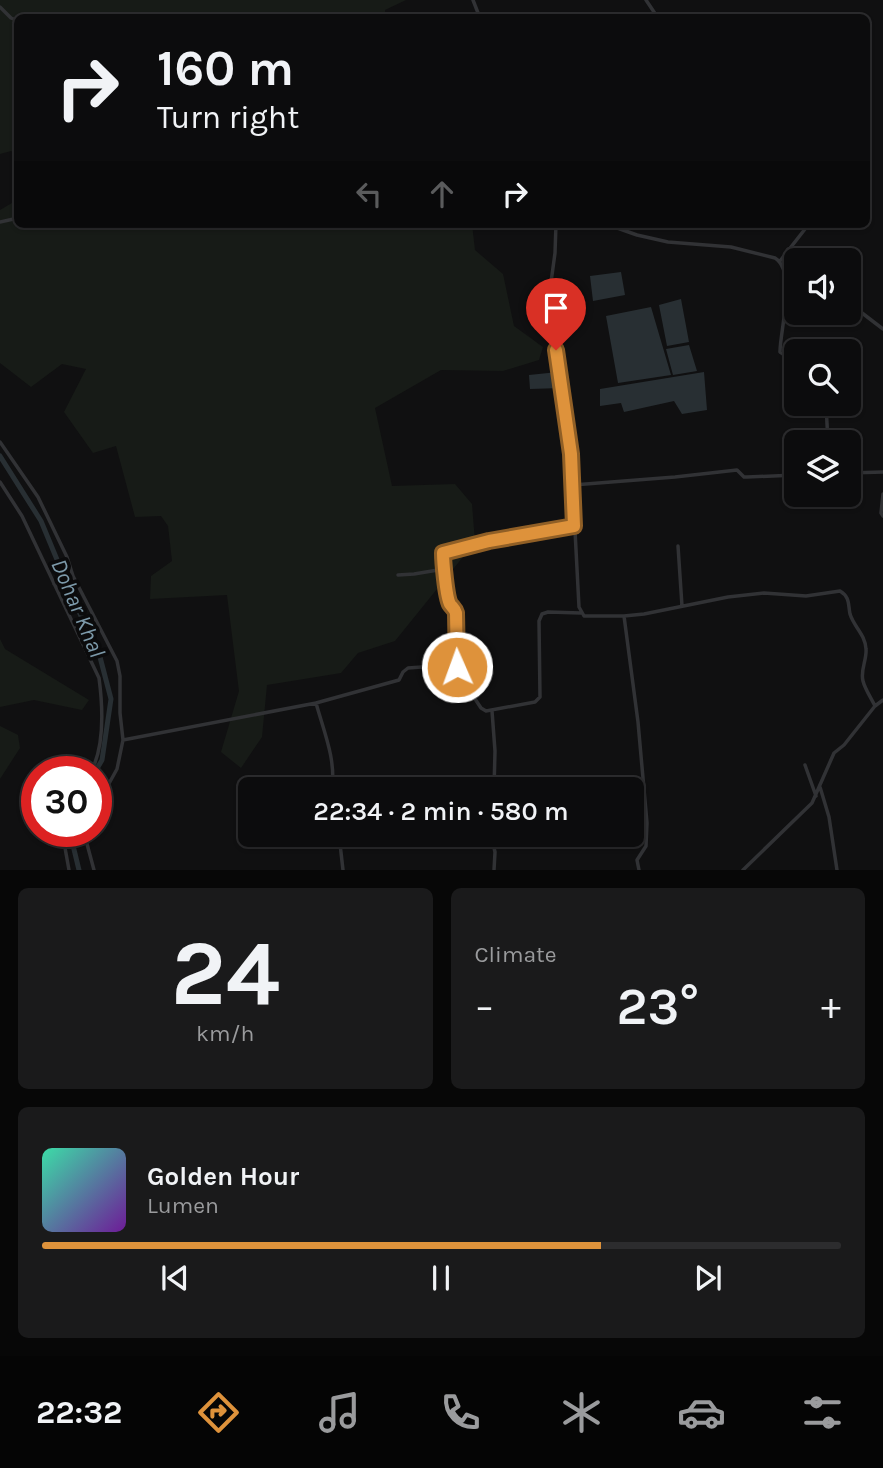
<!DOCTYPE html>
<meta charset="utf-8">
<style>
body{margin:0;font-family:Karla,sans-serif;background:#1a1a1b;color:#f1f3f6;height:100vh;display:flex;flex-direction:column;font-size:26px;white-space:nowrap}
*{box-sizing:border-box;margin:0}
p{font-size:23px;color:#9a9b9d}
.icon{flex:none;width:38px;height:38px;fill:none;stroke:currentColor;stroke-width:2;stroke-linecap:round;stroke-linejoin:round}
.map{position:relative;height:870px;overflow:hidden}
.details{display:flex;flex-direction:column;gap:18px;padding:18px;background:#070707;flex:1}
.details>*{flex:none}
.guide{position:absolute;left:14px;top:14px;width:856px;height:214px;border-radius:10px;box-shadow:0 2px 5px #0004,0 0 0 2px #2c2c2e;background:#0c0c0d;color:#f1f3f6;overflow:hidden}
.tools{position:absolute;left:784px;top:248px;display:grid;gap:14px}
.tools a{display:grid;place-items:center;width:77px;height:77px;border-radius:10px;background:#0c0c0d;box-shadow:0 2px 5px #0004,0 0 0 2px #2c2c2e;font-size:35px}
.speed{position:absolute;left:21px;top:756px;display:flex;gap:14px;font-size:35px;font-weight:700;text-align:center}
.speed>*{display:grid;place-content:center;width:91px;height:91px;border-radius:50%;background:#0c0c0d;box-shadow:0 2px 5px #0004,0 0 0 2px #2c2c2e;line-height:1}
.speed .limit{border:10px solid #d22;background:#fff;color:#111}
.pin{position:absolute;display:grid;place-items:center;width:60px;height:60px;color:#fff;margin:-72px -30px;border-radius:50% 50% 50% 0;rotate:-45deg;box-shadow:0 0 7px #0007}
.pin .icon{rotate:45deg}
.me{position:absolute;width:77px;margin:-38px;rotate:358deg;stroke-linejoin:round;filter:drop-shadow(0 0 5px #0008)}
.turn{display:flex;align-items:center;gap:24px;height:147px;padding:0 28px;font-size:32px}
.turn .icon{width:91px;height:91px;stroke-width:2.5}
.turn b{display:block;font-size:49px;line-height:60px}
.lanes{display:flex;align-items:center;height:66px;padding:0 28px;background:#0003;justify-content:center;gap:35px;direction:ltr}
.lanes .off{opacity:.35}
.big{font-size:52px;font-weight:600;line-height:1.1}
.details .tile{flex:1;display:flex;flex-direction:column;justify-content:center;gap:10px;min-width:0;padding:0 24px;border-radius:10px;background:#1a1a1b}
.details .dial{align-items:center;gap:0}
.dial b{font-size:91px;line-height:1}
.song{display:flex;align-items:center;gap:21px}
.cover{width:84px;height:84px;border-radius:10px;background:linear-gradient(135deg,hsl(160 70% 55%),hsl(280 70% 35%))}
.played{height:7px;border-radius:4px;background:linear-gradient(90deg,#de923b 70%,#2c2c2e 70%)}
.keys{display:flex;justify-content:space-around;direction:ltr}
.heat{display:flex;justify-content:space-between;align-items:center;font-size:38px;direction:ltr}
.details .tiles{flex:1;display:grid;gap:18px;grid-template-columns:1fr 1fr}
.tile:last-child{grid-column:span 2}
.trip{position:absolute;left:238px;top:777px;width:406px;height:70px;border-radius:10px;background:#0c0c0d;box-shadow:0 2px 5px #0004,0 0 0 2px #2c2c2e;font-weight:600;line-height:70px;text-align:center}
.tab-bar{display:flex;height:112px;justify-content:space-around;align-items:center;background:#050505;color:#9a9b9d}
.tab-bar .icon{width:49px;height:49px}
.tab-bar .active{color:#de923b}
.tab-bar b{font-size:32px;color:#f1f3f6}
.map>svg:first-child{display:block}
.green{fill:#171b17}
.water{fill:#282f33}
.lines{fill:none;stroke-linecap:round;stroke-linejoin:round}
.canal{stroke:#282f33;stroke-width:5}
.street{stroke:#313235;stroke-width:3.5}
.route-casing{stroke:#905f26;stroke-width:18}
.route{stroke:#de923b;stroke-width:12}
.labels{text-anchor:middle;dominant-baseline:central;stroke-width:7;stroke-linejoin:round;paint-order:stroke}
.water-label{font-size:23px;font-style:italic;fill:#7c99a9;stroke:#0b0b0c}
</style>
<div class="map">
<svg width="883" height="870" viewBox="0 0 883 870">
<rect width="100%" height="100%" fill="#101011"/>
<path class="green" d="M 0,0 L 406,0 L 385,10 L 385,18 L 18,18 L 17,154 L 11,151 L 0,154 Z
M 17,200 L 18,224 L 472,224 L 475,250 L 503,274 L 514,326 L 543,347 L 539,360 L 503,371 L 441,370 L 375,408 L 392,486 L 455,484 L 472,504 L 475,542 L 395,641 L 358,653 L 341,673 L 267,685 L 262,737 L 241,768 L 221,752 L 239,691 L 227,595 L 150,599 L 151,576 L 172,561 L 168,526 L 161,516 L 135,517 L 116,446 L 93,453 L 64,412 L 86,369 L 62,364 L 31,387 L 0,363 L 0,210 Z
M 0,639 L 5,649 L 89,700 L 82,710 L 34,700 L 0,707 Z
M 0,726 L 18,735 L 20,748 L 0,779 Z"/>
<path class="water" d="M 621,272 L 625,295 L 593,301 L 590,276 Z
M 681,299 L 689,342 L 667,346 L 659,305 Z
M 651,307 L 671,375 L 618,383 L 606,316 Z
M 689,345 L 697,371 L 673,375 L 666,349 Z
M 558,372 L 561,388 L 530,389 L 529,375 Z
M 704,372 L 707,410 L 682,414 L 674,401 L 624,412 L 621,403 L 600,406 L 600,389 Z"/>
<g class="lines">
<path class="canal" d="M 0,456 L 41,521 L 75,603 L 100,657 L 111,699 L 102,760 L 95,772
M 73,831 L 71,837 L 79,870"/>
<path class="street" d="M 473,0 L 480,18
M 646,0 L 658,18
M 0,7 L 11,18 L 18,21
M 0,222 L 18,218
M 556,224 L 555,253 L 549,297 L 571,454 L 579,607 L 584,616 L 624,616 L 638,722 L 647,823 L 646,846 L 637,860 L 639,870
M 606,224 L 637,235 L 668,242 L 731,247 L 775,258 C 797,272 780,330 780,352 L 783,354 L 796,357
M 788,249 L 798,261
M 780,261 L 809,224
M 849,303 L 883,329
M 826,404 L 828,443
M 0,442 L 38,497 L 67,557 L 73,576 L 117,661 L 120,676 L 120,713 L 123,740 L 117,769 L 96,807
M 849,473 L 883,472
M 0,482 L 22,516 L 99,678 C 103,708 105,745 91,772
M 573,485 L 675,477 L 737,470 L 744,477 L 747,477 L 796,475
M 883,494 L 881,513 L 883,516
M 678,546 L 682,606
M 398,575 L 414,574 L 444,569
M 54,584 L 73,576
M 624,616 L 644,614 L 728,597 L 764,593 L 806,596 L 840,591 C 850,597 848,604 850,614 C 854,627 865,634 866,649 C 867,660 860,670 863,681 C 865,689 871,698 875,706
M 457,667 L 456,613 C 455,609 452,607 450,604 C 446,597 443,561 443,553 L 489,541 L 574,526
M 316,703 C 324,732 336,759 332,789
M 492,711 L 495,751 L 494,789
M 123,740 L 316,703 L 399,680 L 403,672 L 408,668 L 449,665 L 457,667 L 460,676 L 481,708 L 486,711 L 535,702 L 540,697 L 539,621 L 542,614 L 548,612 L 581,613
M 805,765 L 816,796
M 820,787 L 829,817 L 837,870
M 62,831 L 69,870
M 88,831 L 87,844 L 94,870
M 339,835 L 343,870
M 491,835 L 495,852 L 494,870
M 743,870 L 812,803 L 834,753 L 844,745 L 875,706 L 883,700"/>
</g>
<g class="lines">
<g class="route-casing">
<path id="route" d="M 457,667 L 456,613 C 455,609 452,607 450,604 C 446,597 443,561 443,553 L 489,541 L 574,526 L 571,454 L 556,350"/>
</g>
<use href="#route" class="route"/>
</g>
<g class="labels">
<g class="water-label">
<text transform="translate(78 608) rotate(67)">Dohar Khal</text>
</g>
</g>
</svg>
<div class="tools">
<a><svg class="icon" aria-label="sound" viewBox="0 0 24 24"><path d="M4 9h4l5-4v14l-5-4H4zM17 9q2 3 0 6"/></svg></a>
<a><svg class="icon" aria-label="search" viewBox="0 0 24 24"><circle cx="10" cy="10" r="6"/><path d="M15 15l6 6"/></svg></a>
<a><svg class="icon" aria-label="layers" viewBox="0 0 24 24"><path d="M12 4l9 5-9 5-9-5zM3 14l9 5 9-5"/></svg></a>
</div>
<div class="speed"><div class="limit">30</div></div>
<div class="pin" style="left:556px;top:350px;background:#d93025"><svg class="icon" aria-label="arrive" viewBox="0 0 24 24"><path d="M6 21V4h12l-3 4 3 4H6"/></svg></div>
<svg class="me" style="left:457px;top:667px" viewBox="-20 -20 40 40"><circle r="17" fill="#de923b" stroke="#fff" stroke-width="3"/><path d="M0-11L8 9 0 5-8 9z" fill="#fff"/></svg>
<div class="trip">22:34 · 2 min · 580 m</div>
<div class="guide">
<div class="turn"><svg class="icon" aria-label="right" viewBox="0 0 24 24"><path d="M7 20v-9h11M14 6l5 5-5 5"/></svg><div><b>160 m</b>Turn right</div></div>
<div class="lanes"><svg class="icon off" aria-label="left" viewBox="0 0 24 24"><path d="M17 20v-9H6M10 6l-5 5 5 5"/></svg><svg class="icon off" aria-label="ahead" viewBox="0 0 24 24"><path d="M12 20V5M6 11l6-6 6 6"/></svg><svg class="icon" aria-label="right" viewBox="0 0 24 24"><path d="M7 20v-9h11M14 6l5 5-5 5"/></svg></div>
</div>
</div>
<section class="details">
<div class="tiles">
<div class="tile dial"><b>24</b><p>km/h</p></div>
<div class="tile"><p>Climate</p>
<div class="heat"><a>−</a><b class="big">23°</b><a>+</a></div>
</div>
<div class="tile">
<div class="song"><i class="cover"></i><div><b>Golden Hour</b><p>Lumen</p></div></div>
<div class="played"></div>
<div class="keys"><svg class="icon" aria-label="previous" viewBox="0 0 24 24"><path d="M18 5L8 12l10 7zM5 5v14"/></svg><svg class="icon" aria-label="pause" viewBox="0 0 24 24"><path d="M8 5v14M16 5v14"/></svg><svg class="icon" aria-label="next" viewBox="0 0 24 24"><path d="M6 5l10 7-10 7zM19 5v14"/></svg></div>
</div>
</div>
</section>
<nav class="tab-bar">
<b>22:32</b>
<svg class="icon active" aria-label="directions" viewBox="0 0 24 24"><path d="M12 3l9 9-9 9-9-9zM9 14v-3h6M13 9l2 2-2 2"/></svg>
<svg class="icon" aria-label="music" viewBox="0 0 24 24"><path d="M9 18V5l10-2v13"/><circle cx="6" cy="18" r="3"/><circle cx="16" cy="16" r="3"/></svg>
<svg class="icon" aria-label="phone" viewBox="0 0 24 24"><path d="M5 4h4l2 5-3 2q2 4 5 5l2-3 5 2v4C11 20 4 13 5 4z"/></svg>
<svg class="icon" aria-label="climate" viewBox="0 0 24 24"><path d="M12 3v18M4 7l16 10M4 17L20 7"/></svg>
<svg class="icon" aria-label="car" viewBox="0 0 24 24"><path d="M5 17H2v-5l4-1 3-4h7l3 4 3 1v5h-3M9 17h6M6 11h13"/><circle cx="7" cy="17" r="2"/><circle cx="17" cy="17" r="2"/></svg>
<svg class="icon" aria-label="filters" viewBox="0 0 24 24"><path d="M4 7h16M4 17h16"/><circle cx="9" cy="7" r="2"/><circle cx="15" cy="17" r="2"/></svg>
</nav>
